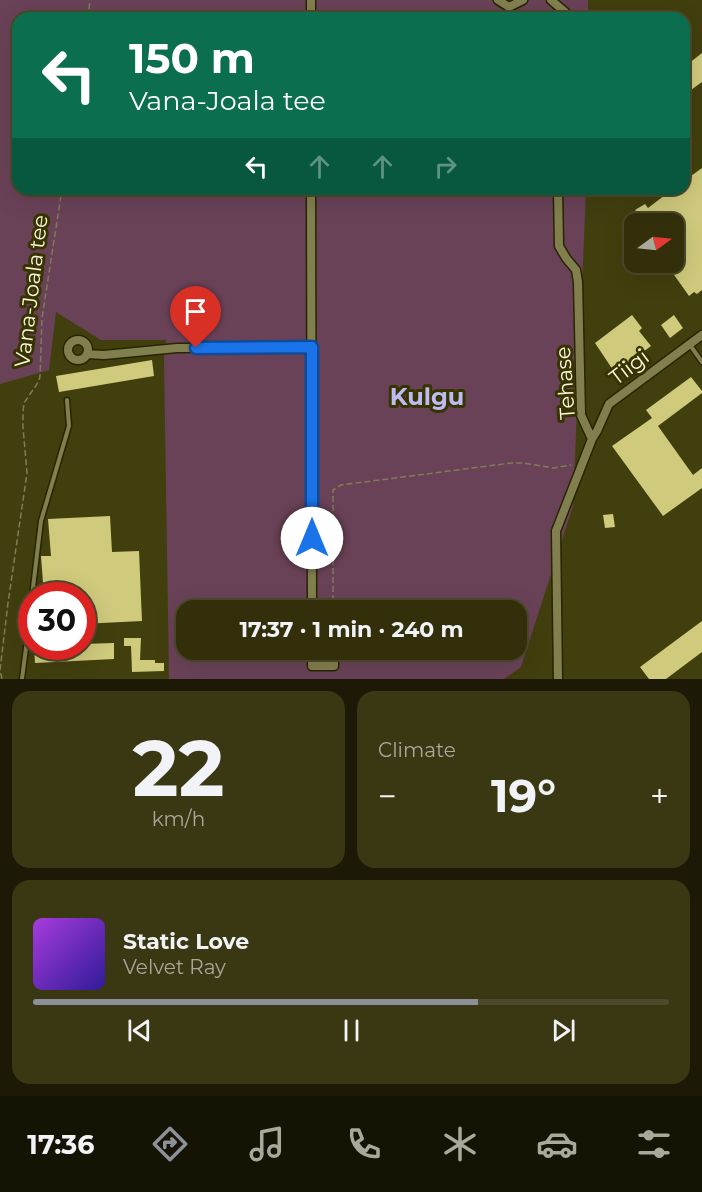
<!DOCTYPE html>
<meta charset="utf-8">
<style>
body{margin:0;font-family:Montserrat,sans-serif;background:#3a3713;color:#f1f3f6;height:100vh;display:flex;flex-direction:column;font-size:22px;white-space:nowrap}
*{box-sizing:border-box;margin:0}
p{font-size:20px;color:#a8a99c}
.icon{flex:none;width:33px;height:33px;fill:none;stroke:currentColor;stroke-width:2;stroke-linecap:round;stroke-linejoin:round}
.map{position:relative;height:679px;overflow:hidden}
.side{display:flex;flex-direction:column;gap:12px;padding:12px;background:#1c1a06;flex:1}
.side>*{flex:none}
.top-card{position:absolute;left:12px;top:12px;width:678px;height:183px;border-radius:18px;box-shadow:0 6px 24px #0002,0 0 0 2px #4d4a2b;background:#0b6e4f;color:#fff;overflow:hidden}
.needle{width:39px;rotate:75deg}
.controls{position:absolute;left:624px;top:213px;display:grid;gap:12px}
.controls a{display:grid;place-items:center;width:60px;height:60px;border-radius:12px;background:#322f0a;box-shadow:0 6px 24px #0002,0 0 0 2px #4d4a2b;font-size:30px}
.speed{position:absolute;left:18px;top:582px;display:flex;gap:12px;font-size:30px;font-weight:700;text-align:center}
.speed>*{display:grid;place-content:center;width:78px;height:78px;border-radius:50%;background:#322f0a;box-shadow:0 6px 24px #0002,0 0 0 2px #4d4a2b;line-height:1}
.speed .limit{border:9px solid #d22;background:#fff;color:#111}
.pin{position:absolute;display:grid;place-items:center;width:51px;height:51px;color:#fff;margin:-62px -26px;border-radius:50% 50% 50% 0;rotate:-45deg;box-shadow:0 0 6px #0007}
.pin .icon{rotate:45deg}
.me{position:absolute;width:66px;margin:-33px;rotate:0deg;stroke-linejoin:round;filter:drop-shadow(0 0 4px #0008)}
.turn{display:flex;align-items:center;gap:21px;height:126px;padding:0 18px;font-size:27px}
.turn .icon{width:78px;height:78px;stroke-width:2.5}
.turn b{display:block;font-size:42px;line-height:51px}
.lanes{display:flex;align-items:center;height:57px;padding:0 18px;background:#0003;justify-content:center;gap:30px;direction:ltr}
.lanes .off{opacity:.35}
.big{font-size:45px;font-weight:700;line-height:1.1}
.side .tile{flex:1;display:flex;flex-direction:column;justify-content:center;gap:9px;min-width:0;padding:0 21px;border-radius:18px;background:#3a3713}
.side .dial{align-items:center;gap:0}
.dial b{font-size:78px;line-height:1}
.song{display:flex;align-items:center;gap:18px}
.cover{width:72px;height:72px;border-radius:9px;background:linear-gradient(135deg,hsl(280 70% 55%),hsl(250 70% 35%))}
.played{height:6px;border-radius:3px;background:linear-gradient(90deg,#8c9099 70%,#4d4a2b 70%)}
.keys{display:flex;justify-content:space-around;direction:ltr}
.heat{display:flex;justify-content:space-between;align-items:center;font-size:33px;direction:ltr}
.side .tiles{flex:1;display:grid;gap:12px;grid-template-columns:1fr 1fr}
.tile:last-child{grid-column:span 2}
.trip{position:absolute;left:176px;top:600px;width:351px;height:60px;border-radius:18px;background:#322f0a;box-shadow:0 6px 24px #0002,0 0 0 2px #4d4a2b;font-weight:700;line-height:60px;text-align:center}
.tab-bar{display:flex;height:96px;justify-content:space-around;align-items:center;background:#141304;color:#a8a99c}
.tab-bar .icon{width:42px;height:42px}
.tab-bar .current{color:#8c9099}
.tab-bar b{font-size:27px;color:#f1f3f6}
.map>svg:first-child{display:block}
.green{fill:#6a4258;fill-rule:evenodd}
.building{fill:#cfca7c}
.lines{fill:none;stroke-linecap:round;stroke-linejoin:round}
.lane-casing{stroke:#282501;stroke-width:7}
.street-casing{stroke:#282501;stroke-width:11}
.path{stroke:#7f7d54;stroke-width:1.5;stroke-dasharray:6 3;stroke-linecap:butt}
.lane{stroke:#827f4f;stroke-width:4}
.street{stroke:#827f4f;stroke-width:8}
.route-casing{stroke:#114b97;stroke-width:15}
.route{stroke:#1a73e8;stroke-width:10}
.labels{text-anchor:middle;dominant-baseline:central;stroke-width:6;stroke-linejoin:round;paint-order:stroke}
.street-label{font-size:21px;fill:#f7f6dc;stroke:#383401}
.quarter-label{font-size:24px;font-weight:bold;fill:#bcbbf4;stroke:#383401}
</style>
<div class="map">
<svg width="702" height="679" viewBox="0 0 702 679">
<rect width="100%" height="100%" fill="#423f0e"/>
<path class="green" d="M 0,0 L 588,0 L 588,18 L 18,18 L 18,189 L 586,189 L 573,506 L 521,667 L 504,679 L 169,679 L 164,358 L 166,340 L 101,340 L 56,312 L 49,370 L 0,384 ZM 186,610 L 516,610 L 516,650 L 186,650 Z"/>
<path class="building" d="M 702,53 L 702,82 L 684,95 L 684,67 Z
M 702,168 L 702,290 L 697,294 L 694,292 L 689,296 L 665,262 L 674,262 L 674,224 L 636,224 L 633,219 L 639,214 L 635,210 L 645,204 L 648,208 L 673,189 L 684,189 L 684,181 Z
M 632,315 L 642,328 L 639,331 L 651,346 L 615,373 L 595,343 Z
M 674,315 L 683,328 L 670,338 L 661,325 Z
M 152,360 L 154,376 L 59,392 L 56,376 Z
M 691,377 L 702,391 L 702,393 L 658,426 L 693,475 L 702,468 L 702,488 L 663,516 L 612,446 L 652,418 L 646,410 Z
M 613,514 L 615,527 L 605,528 L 603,515 Z
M 110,516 L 112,552 L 139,551 L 142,621 L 82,624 L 82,596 L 44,596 L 41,556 L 51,556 L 48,519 Z
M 702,621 L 702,652 L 666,679 L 649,679 L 640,667 Z
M 124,638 L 141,638 L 140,660 L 155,660 L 155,663 L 164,663 L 164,671 L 132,672 L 131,646 L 124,646 Z
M 114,643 L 114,659 L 35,663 L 34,647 L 82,646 L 82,644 Z"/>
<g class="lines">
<g class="lane-casing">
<path id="lane" d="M 690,345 L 702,362
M 32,596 L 41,521 L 69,426 L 67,400
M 22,679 L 32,601"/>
</g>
<g class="street-casing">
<path id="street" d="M 311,0 L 311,18
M 498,0 L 509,7 L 523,0
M 551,0 L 572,18
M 311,189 L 312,610
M68 350a10 10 0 1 1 20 0a10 10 0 1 1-20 0Z
M 87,354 L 104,355 L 177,348 L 312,347
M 592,439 L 597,431 L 609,404 L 702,335
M 312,650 L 312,666 L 334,666 L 334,653 L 331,650
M 558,679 L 556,531 L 592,439 L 581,415 L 578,282 L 576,270 L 566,258 L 559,246 L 558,189"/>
</g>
<path class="path" d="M 88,18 L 90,0
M 333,610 L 333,490 L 341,485 L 511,463 L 523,463 L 554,468 L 571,465
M 2,679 L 0,670 L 8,603 L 27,473 L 23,427 L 23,412 L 24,403 L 39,381 L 40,376 L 42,318 L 62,189"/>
<use href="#lane" class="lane"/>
<use href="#street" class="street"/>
</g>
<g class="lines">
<g class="route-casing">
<path id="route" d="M 196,348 L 312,347 L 312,538"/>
</g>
<use href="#route" class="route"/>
</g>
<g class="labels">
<g class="street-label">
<text transform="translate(31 291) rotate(-83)">Vana-Joala tee</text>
<text transform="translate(629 367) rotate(-37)">Tiigi</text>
<text transform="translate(565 383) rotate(-94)">Tehase</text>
</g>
<g class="quarter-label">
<text x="427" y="396">Kulgu</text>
</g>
</g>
</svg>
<div class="controls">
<a><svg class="needle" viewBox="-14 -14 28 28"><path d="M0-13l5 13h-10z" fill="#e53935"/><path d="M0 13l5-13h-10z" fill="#a8a99c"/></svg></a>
</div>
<div class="speed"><div class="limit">30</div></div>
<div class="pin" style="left:196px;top:348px;background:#d93025"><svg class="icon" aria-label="arrive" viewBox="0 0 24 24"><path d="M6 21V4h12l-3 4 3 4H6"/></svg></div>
<svg class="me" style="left:312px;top:538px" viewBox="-20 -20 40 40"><circle r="19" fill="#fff"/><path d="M0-13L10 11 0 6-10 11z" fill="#1a73e8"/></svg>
<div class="trip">17:37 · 1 min · 240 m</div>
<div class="top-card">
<div class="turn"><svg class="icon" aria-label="left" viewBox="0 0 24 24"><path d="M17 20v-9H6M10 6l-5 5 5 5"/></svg><div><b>150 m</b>Vana-Joala tee</div></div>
<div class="lanes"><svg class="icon" aria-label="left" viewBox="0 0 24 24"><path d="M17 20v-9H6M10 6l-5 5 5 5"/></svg><svg class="icon off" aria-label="ahead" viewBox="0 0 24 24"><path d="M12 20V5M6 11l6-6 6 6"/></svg><svg class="icon off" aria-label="ahead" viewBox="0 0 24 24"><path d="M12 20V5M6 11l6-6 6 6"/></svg><svg class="icon off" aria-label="right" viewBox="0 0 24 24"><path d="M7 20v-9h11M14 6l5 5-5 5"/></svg></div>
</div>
</div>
<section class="side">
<div class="tiles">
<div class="tile dial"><b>22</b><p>km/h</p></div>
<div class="tile"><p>Climate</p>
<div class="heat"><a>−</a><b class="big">19°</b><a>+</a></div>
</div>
<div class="tile">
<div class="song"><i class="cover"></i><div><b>Static Love</b><p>Velvet Ray</p></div></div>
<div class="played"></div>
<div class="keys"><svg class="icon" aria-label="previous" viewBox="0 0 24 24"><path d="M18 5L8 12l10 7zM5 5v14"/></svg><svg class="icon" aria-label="pause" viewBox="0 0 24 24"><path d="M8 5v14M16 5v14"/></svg><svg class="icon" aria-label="next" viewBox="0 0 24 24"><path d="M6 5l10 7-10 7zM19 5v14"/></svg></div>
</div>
</div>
</section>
<nav class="tab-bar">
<b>17:36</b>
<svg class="icon current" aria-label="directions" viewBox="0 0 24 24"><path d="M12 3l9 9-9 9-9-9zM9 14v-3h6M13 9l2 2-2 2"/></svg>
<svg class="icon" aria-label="music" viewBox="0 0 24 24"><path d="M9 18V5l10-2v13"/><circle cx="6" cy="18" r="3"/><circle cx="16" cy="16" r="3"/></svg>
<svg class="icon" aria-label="phone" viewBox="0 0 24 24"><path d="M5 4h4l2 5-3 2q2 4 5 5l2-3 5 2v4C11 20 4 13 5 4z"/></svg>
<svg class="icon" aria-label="climate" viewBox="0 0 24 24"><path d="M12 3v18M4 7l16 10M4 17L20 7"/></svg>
<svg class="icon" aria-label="car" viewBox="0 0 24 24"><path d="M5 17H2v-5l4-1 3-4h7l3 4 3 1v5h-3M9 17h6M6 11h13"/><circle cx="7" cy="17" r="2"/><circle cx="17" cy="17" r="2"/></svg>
<svg class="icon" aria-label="filters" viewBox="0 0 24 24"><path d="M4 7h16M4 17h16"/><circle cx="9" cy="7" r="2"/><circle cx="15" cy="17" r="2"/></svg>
</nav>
